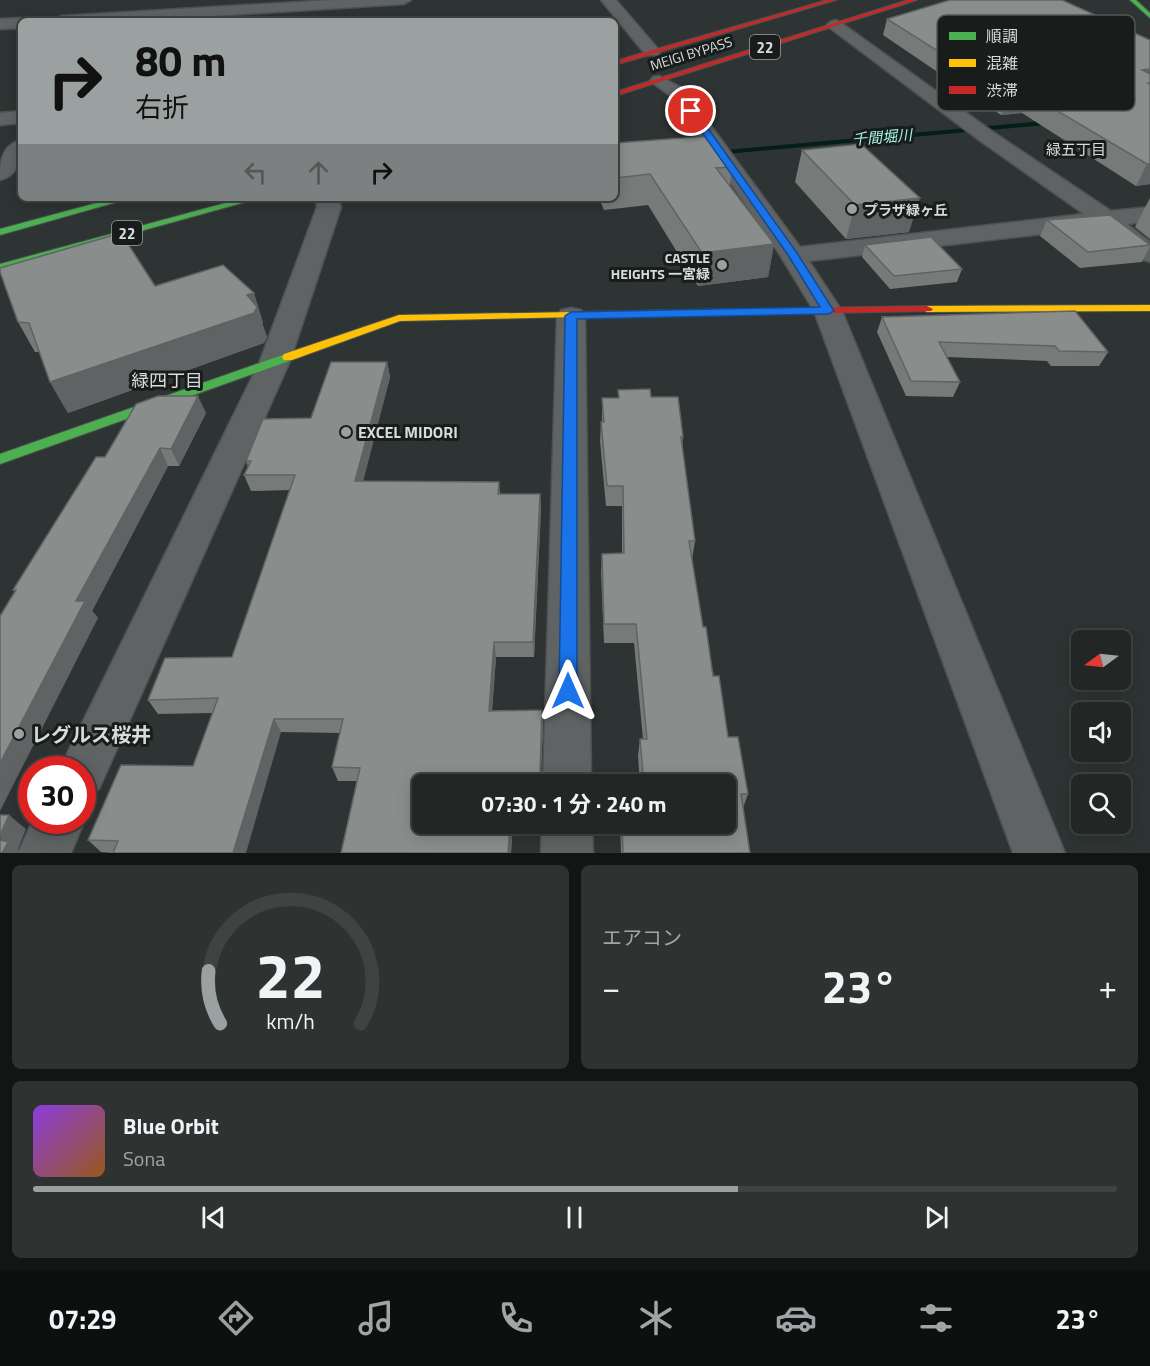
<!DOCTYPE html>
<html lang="ja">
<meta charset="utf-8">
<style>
body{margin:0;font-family:"Titillium Web","Noto Sans JP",sans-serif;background:#2e3332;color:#f1f3f6;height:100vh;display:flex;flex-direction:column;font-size:22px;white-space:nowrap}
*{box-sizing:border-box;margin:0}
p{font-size:20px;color:#a2a5a7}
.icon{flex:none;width:33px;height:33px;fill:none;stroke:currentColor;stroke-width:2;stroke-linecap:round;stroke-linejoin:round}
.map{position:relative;height:853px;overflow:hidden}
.drawer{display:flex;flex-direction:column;gap:12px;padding:12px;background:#131515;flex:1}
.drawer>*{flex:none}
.banner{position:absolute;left:18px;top:18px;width:600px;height:183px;border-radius:9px;box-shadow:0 3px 15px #0003,0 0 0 2px #3f4443;background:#9ba1a0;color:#111;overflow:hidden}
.needle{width:39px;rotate:255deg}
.controls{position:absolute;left:1071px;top:630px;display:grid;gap:12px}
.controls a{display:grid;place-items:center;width:60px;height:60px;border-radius:9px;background:#222726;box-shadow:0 3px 15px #0003,0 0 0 2px #3f4443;font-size:30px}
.speed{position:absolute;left:18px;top:756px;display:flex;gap:12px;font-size:30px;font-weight:700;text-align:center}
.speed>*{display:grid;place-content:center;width:78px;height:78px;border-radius:50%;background:#222726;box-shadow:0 3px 15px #0003,0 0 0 2px #3f4443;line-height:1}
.speed .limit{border:9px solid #d22;background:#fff;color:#111}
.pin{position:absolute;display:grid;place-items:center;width:51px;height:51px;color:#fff;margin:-26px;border:3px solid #fff;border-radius:50%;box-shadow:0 2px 6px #0007}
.me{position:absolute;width:66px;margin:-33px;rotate:0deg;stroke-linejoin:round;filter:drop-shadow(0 0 4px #0008)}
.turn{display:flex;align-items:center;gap:21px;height:126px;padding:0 18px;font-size:27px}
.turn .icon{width:78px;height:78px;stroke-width:2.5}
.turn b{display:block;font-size:42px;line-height:51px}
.lanes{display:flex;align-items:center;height:57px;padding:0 18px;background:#0003;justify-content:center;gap:30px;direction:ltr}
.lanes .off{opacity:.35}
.big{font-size:45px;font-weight:700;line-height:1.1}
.drawer .card{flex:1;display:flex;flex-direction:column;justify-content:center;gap:9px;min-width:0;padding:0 21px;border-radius:9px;background:#2e3332}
.drawer .dial{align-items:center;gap:0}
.dial svg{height:156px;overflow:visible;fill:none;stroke:#3f4443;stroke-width:7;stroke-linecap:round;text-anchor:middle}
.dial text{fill:#f1f3f6;stroke:none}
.song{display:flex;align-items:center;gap:18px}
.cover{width:72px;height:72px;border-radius:9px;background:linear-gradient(135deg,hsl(270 70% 55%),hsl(30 70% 35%))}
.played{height:6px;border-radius:3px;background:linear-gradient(90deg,#9ba1a0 65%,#3f4443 65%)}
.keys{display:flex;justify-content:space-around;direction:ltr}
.heat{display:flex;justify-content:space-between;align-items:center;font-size:33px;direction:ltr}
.drawer .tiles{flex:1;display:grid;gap:12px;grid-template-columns:1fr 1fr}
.card:last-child{grid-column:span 2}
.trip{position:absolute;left:412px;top:774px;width:324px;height:60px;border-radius:9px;background:#222726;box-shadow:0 3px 15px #0003,0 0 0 2px #3f4443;font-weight:700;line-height:60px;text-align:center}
.tabs{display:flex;height:96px;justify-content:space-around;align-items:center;background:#0e100f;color:#a2a5a7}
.tabs .icon{width:42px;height:42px}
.tabs .on{color:#9ba1a0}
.tabs b{font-size:27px;color:#f1f3f6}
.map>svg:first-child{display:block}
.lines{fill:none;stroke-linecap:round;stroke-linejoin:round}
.stream{fill:#041f1a;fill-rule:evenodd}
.street-casing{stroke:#4c5251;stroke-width:3}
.fast-casing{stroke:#4c5251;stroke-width:2}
.slow-casing{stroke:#4c5251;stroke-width:2}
.jam-casing{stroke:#4c5251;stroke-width:2}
.street{fill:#5f6363;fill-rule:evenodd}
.fast{fill:#4caf50;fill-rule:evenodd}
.slow{fill:#ffc107;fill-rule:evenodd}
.jam{fill:#c62828;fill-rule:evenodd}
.wall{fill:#767a79}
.shaded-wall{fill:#606363}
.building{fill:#898e8d;stroke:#606363;stroke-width:1.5}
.route{fill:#1a73e8;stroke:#114b97;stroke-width:1.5}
.poi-dot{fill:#9ba1a0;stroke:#181c1b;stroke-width:2}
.labels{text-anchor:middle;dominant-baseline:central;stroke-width:6;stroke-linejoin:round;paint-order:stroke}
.far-street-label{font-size:14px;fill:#d6dcdb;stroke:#181c1b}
.far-poi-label{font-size:14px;font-weight:bold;fill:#d6dcdb;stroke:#181c1b;text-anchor:start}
.shield{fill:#181c1b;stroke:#9da2a1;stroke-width:1.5}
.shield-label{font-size:15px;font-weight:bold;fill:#d6dcdb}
.far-water-label{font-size:15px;font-style:italic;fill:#a5f4e7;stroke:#181c1b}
.far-neighbourhood-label{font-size:15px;fill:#d6dcdb;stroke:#181c1b}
.poi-label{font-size:16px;font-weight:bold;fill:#d6dcdb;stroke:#181c1b;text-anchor:start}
.neighbourhood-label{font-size:18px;fill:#d6dcdb;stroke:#181c1b}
.near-poi-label{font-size:20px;font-weight:bold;fill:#d6dcdb;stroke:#181c1b;text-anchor:start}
.key{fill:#181c1b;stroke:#515655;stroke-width:1.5}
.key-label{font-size:16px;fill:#d6dcdb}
</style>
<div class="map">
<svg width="1150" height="853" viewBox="0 0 1150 853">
<rect width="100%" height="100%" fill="#2e3433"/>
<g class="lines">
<path class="stream" d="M 1053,120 L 1056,120 L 1056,124 L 715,155 L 711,153 L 715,151 Z"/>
<g class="street-casing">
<path id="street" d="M 334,0 L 411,0 L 404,4 L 134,21 L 53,21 L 61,16 Z
M 601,0 L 616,0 L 658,49 L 660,52 L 658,55 L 646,55 Z
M 21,18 L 27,21 L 21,21 L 21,28 L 0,29 L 0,19 Z
M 835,20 L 840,22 L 993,132 L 1111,211 L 1150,207 L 1150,221 L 1127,224 L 1150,242 L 1150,262 L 1141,259 L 1101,227 L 809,261 L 842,311 L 1065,853 L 1013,853 L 814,311 L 780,255 L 672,97 L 650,81 L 653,77 L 659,76 L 684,89 L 800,247 L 1084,214 L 979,140 L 830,28 L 827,25 L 830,22 Z
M 21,111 L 21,123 L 0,125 L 0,113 Z
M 21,140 C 21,157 20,175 0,180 C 0,163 1,145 21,140 Z
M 316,198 L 338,198 L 341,207 L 290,361 L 99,789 L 82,796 L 82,770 L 59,770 L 260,361 L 317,207 Z
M 571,308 L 581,310 L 585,316 L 591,784 L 543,784 L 557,316 L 561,310 Z
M 82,814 L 85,820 L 71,853 L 18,853 L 33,820 L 82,820 Z
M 542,824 L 592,824 L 593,853 L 541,853 Z"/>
</g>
<g class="fast-casing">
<path id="fast" d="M 1130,0 L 1136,0 L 1150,13 L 1150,18 Z
M 115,198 L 131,198 L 0,235 L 0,229 Z
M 244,198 L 260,198 L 0,270 L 0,264 Z
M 288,353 L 292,354 L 294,357 L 292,360 L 0,464 L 0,454 Z"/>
</g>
<g class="slow-casing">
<path id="slow" d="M 1150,305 L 1150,311 L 927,312 L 921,309 L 927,306 Z
M 574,312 L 580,315 L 578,317 L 400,321 L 292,360 L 284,360 L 282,357 L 284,354 L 399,315 Z"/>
</g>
<g class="jam-casing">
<path id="jam" d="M 827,0 L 836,0 L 615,65 L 615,61 Z
M 908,0 L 917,0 L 615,96 L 615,92 Z
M 927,306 L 933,309 L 931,311 L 574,318 L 568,315 L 574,312 Z"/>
</g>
<use href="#street" class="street"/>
<use href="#fast" class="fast"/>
<use href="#slow" class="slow"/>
<use href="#jam" class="jam"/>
</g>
<path class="wall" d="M 887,19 L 1150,40 L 1150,184 L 1136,186 L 1022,113 L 1001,115 L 883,35 Z
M 615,143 L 732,167 L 730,186 L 774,244 L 768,277 L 698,286 L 648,205 L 604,210 L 599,198 L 615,198 Z
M 802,150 L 909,232 L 846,239 L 795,182 Z
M 1150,198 L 1150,239 L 1135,227 Z
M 1047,220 L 1150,245 L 1150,246 L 1142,262 L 1080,268 L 1040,236 Z
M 865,245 L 962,269 L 957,282 L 890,289 L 862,257 Z
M 155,286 L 263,322 L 262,323 L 267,337 L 264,343 L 68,413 L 50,382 L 40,352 L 35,352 L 18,322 Z
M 882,317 L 1108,352 L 1099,366 L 1051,366 L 1047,361 L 947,357 L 960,382 L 953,397 L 906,396 L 877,332 Z
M 387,362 L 390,377 L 363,481 L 499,482 L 500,494 L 540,494 L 541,509 L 534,657 L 496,657 L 492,711 L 542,710 L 543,724 L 541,771 L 544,773 L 545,784 L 423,784 L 513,824 L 511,853 L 341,853 L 357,781 L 338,781 L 332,767 L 340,733 L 281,732 L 113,853 L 101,852 L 88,840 L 193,766 L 213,713 L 158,714 L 148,700 L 232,657 L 290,490 L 251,491 L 244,475 L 248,467 L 246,461 L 311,418 Z
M 618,390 L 651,397 L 683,437 L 682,446 L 695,541 L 692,560 L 703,627 L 728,737 L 748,794 L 743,808 L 750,853 L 621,853 L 620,824 L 726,824 L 726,784 L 640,784 L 638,756 L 640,739 L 643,739 L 634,643 L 604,643 L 601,573 L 602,554 L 622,553 L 622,506 L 606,506 L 600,441 L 601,422 L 602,422 L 602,398 L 618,398 Z
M 206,413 L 179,466 L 168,466 L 92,611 L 98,618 L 15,592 L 13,590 L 105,457 Z"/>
<path class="shaded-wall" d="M 1150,69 L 1150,102 L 1142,70 Z
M 1029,94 L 1022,113 L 1001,115 L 1009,96 Z
M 1147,164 L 1150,164 L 1150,184 L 1136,186 Z
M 920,198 L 909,232 L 846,239 L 855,205 Z
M 774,244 L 768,277 L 698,286 L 702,253 Z
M 254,293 L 263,322 L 262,323 L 267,337 L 264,343 L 68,413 L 50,382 Z
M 387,362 L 390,377 L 359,497 L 355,481 Z
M 198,396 L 206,413 L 179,466 L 171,449 Z
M 160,448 L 168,466 L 92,611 L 98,618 L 0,811 L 0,763 L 76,601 Z
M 540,494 L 541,509 L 534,657 L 533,642 Z
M 494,642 L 496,657 L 491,725 L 489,711 Z
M 542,710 L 543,724 L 541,779 L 540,771 Z
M 274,719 L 281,732 L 246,853 L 233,853 Z
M 9,815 L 26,829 L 18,849 L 22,853 L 2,853 L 0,835 Z
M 510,824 L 513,824 L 511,853 L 508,853 Z"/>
<path class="building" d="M 950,0 L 1062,0 L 1150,40 L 1150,69 L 1142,70 L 1150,74 L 1150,83 L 1148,83 L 1150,85 L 1150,164 L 1147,164 L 1029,94 L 1009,96 L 887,19 Z
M 709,136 L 732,167 L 716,168 L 774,244 L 702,253 L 650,174 L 615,178 L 615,143 Z
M 861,144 L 920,198 L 855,205 L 802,150 Z
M 1110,215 L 1150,245 L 1088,252 L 1047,220 Z
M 121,233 L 155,286 L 223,265 L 254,293 L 247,295 L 257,307 L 254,313 L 50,382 L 29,323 L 18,322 L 0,272 L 0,268 Z
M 931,237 L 962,269 L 894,276 L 865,245 Z
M 1075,311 L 1108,352 L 1059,351 L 1055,346 L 939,342 L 960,382 L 911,381 L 882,317 Z
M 331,362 L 387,362 L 355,481 L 499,482 L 498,494 L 540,494 L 533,642 L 494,642 L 489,711 L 542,710 L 540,771 L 544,773 L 544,779 L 513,780 L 513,784 L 423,784 L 423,824 L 510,824 L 508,853 L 341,853 L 360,768 L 332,767 L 343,719 L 274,719 L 233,853 L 113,853 L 118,841 L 88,840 L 121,765 L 193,766 L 218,698 L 148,700 L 165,658 L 232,657 L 295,475 L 244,475 L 251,461 L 246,461 L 263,419 L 311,418 Z
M 650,389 L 651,397 L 678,397 L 683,437 L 681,437 L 695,541 L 689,541 L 703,627 L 706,627 L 713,676 L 719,676 L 728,737 L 738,737 L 748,794 L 741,794 L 750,853 L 623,853 L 622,824 L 726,824 L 726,784 L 644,784 L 640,739 L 647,739 L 636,624 L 604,624 L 602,554 L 624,553 L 623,486 L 607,486 L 601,422 L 604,422 L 602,398 L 619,398 L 618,390 Z
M 158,396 L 198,396 L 171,449 L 160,448 L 76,601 L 85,601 L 0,763 L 0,616 L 16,590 L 13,590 L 96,457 L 105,457 L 136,404 Z
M 0,815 L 9,815 L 0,835 Z
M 0,840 L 8,842 L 2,853 L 0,853 Z"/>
<path class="route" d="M 691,108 L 694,109 L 797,253 L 834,311 L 828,314 L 577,319 L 577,691 L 575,697 L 568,699 L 562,697 L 559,691 L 565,316 L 571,312 L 820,307 L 788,255 L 687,111 Z"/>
<g class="poi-dot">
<circle cx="852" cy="209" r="6"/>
<circle cx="722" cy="265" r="6"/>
<circle cx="346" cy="432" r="6"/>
<circle cx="19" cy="734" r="6"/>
</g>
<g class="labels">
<g class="far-street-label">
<text transform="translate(691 53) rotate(-17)">MEIGI BYPASS</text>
</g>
<g class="far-poi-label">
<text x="864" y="209">プラザ緑ヶ丘</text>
<text x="710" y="257" text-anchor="end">CASTLE<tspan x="710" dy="16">HEIGHTS 一宮緑</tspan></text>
</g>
<g class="shield">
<rect x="750" y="35" width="30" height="24" rx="4.5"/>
<rect x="112" y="221" width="30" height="24" rx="4.5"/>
</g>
<g class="shield-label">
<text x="765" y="47">22</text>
<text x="127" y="233">22</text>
</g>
<g class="far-water-label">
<text transform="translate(882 137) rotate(-5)">千間堀川</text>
</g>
<g class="far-neighbourhood-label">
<text x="1076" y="149">緑五丁目</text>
</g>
<g class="poi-label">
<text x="358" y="432">EXCEL MIDORI</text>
</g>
<g class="neighbourhood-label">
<text x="167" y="380">緑四丁目</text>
</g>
<g class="near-poi-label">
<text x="31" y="734">レグルス桜井</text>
</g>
</g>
<rect x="937" y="15" width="198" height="96" rx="9" class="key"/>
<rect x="949" y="32" width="27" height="8" fill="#4caf50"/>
<rect x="949" y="59" width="27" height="8" fill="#ffc107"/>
<rect x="949" y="86" width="27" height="8" fill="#c62828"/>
<g class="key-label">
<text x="986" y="42">順調</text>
<text x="986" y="69">混雑</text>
<text x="986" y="96">渋滞</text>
</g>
</svg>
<div class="controls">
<a><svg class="needle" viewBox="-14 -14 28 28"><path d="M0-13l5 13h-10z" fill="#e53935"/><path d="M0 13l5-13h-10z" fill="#a2a5a7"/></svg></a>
<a><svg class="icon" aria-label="sound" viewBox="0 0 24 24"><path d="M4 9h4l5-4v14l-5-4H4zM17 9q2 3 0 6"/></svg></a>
<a><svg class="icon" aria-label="search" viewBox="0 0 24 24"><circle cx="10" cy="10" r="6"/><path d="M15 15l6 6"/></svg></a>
</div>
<div class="speed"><div class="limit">30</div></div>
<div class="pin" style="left:691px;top:111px;background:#d93025"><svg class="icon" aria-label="arrive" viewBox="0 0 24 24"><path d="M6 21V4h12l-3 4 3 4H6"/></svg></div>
<svg class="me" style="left:568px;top:691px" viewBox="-20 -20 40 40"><path d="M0-17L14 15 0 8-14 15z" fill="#1a73e8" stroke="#fff" stroke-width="4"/></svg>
<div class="trip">07:30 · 1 分 · 240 m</div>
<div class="banner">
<div class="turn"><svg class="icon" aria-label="right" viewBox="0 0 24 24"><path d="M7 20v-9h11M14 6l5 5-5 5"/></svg><div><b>80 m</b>右折</div></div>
<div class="lanes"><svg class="icon off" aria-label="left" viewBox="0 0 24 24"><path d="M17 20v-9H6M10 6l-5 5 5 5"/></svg><svg class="icon off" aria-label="ahead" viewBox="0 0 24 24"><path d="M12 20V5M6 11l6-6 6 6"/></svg><svg class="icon" aria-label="right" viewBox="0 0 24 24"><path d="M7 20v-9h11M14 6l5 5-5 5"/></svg></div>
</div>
</div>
<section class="drawer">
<div class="tiles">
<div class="card dial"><svg viewBox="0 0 100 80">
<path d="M14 69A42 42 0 1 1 86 69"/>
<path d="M14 69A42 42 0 0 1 8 42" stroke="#9ba1a0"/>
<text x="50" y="56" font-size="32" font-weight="700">22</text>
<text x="50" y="72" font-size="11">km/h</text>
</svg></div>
<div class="card"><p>エアコン</p>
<div class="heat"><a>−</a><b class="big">23°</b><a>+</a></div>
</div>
<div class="card">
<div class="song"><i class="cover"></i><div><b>Blue Orbit</b><p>Sona</p></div></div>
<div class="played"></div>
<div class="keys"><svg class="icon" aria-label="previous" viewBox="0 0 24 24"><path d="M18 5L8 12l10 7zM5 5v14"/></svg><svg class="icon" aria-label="pause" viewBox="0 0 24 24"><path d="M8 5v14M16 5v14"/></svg><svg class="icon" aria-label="next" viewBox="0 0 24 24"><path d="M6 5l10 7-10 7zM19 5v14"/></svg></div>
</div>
</div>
</section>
<nav class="tabs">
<b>07:29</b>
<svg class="icon on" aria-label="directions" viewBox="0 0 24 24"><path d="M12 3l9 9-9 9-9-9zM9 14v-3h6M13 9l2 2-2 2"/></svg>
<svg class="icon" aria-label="music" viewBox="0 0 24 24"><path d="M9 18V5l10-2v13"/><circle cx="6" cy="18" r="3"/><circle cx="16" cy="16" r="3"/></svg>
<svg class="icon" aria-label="phone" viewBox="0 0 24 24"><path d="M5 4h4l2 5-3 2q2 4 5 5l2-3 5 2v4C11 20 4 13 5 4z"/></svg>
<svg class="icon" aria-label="climate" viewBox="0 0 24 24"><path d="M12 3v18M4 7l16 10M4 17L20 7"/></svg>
<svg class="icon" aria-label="car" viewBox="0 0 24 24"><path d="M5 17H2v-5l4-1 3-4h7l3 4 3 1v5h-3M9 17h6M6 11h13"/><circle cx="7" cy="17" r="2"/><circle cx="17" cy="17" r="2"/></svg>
<svg class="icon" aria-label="filters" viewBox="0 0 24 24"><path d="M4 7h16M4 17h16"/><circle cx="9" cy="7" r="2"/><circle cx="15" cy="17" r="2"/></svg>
<b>23°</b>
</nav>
